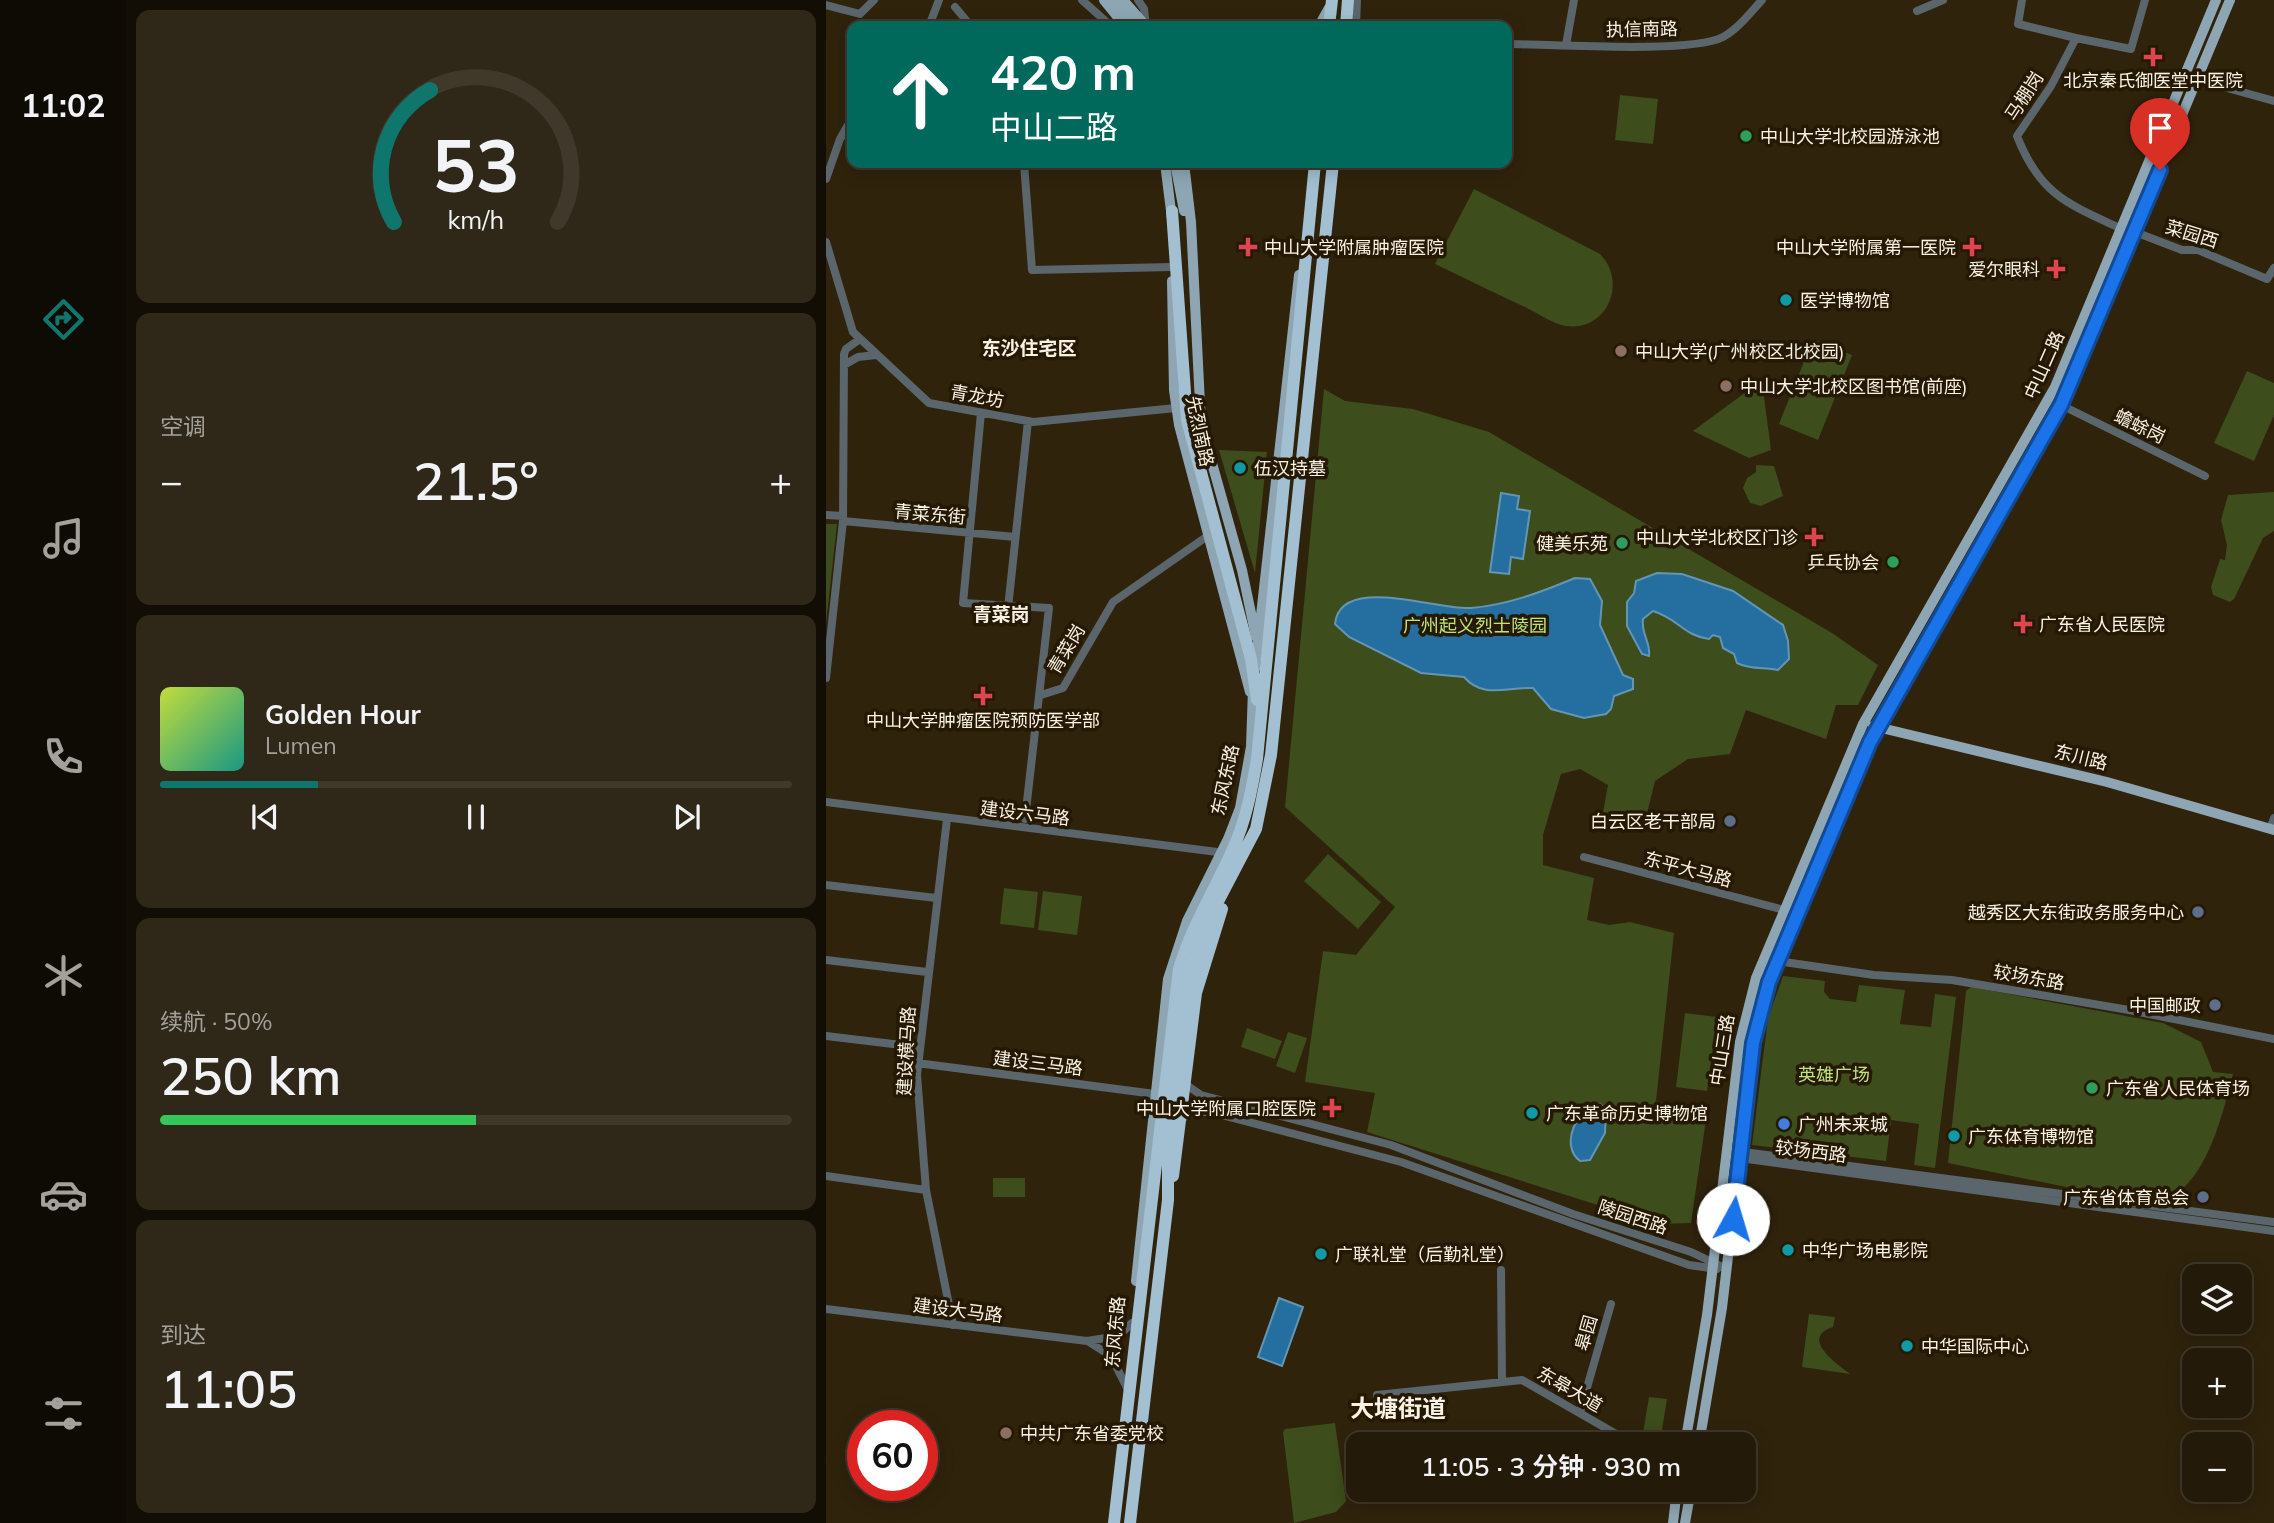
<!DOCTYPE html>
<html lang="zh">
<meta charset="utf-8">
<style>
body{margin:0;font-family:Mulish,"Noto Sans SC",sans-serif;background:#2f2717;color:#f1f3f6;height:100vh;display:flex;flex-direction:column;font-size:26px;white-space:nowrap}
*{box-sizing:border-box;margin:0}
p{font-size:23px;color:#a3a19c}
.icon{flex:none;width:38px;height:38px;fill:none;stroke:currentColor;stroke-width:2;stroke-linecap:round;stroke-linejoin:round}
.map{position:relative;flex:1;overflow:hidden}
.sheet{display:flex;flex-direction:column;gap:10px;padding:10px;background:#130e05;width:700px}
.sheet>*{flex:none}
.hud{position:absolute;left:21px;top:21px;width:665px;height:147px;border-radius:14px;box-shadow:0 4px 18px #0003,0 0 0 2px #40382a;background:#00695c;color:#fff;overflow:hidden}
.tools{position:absolute;left:1356px;top:1264px;display:grid;gap:14px}
.tools a{display:grid;place-items:center;width:70px;height:70px;border-radius:14px;background:#231a09;box-shadow:0 4px 18px #0003,0 0 0 2px #40382a;font-size:35px}
.speed{position:absolute;left:21px;top:1410px;display:flex;gap:14px;font-size:35px;font-weight:700;text-align:center}
.speed>*{display:grid;place-content:center;width:91px;height:91px;border-radius:50%;background:#231a09;box-shadow:0 4px 18px #0003,0 0 0 2px #40382a;line-height:1}
.speed .limit{border:10px solid #d22;background:#fff;color:#111}
.pin{position:absolute;display:grid;place-items:center;width:60px;height:60px;color:#fff;margin:-72px -30px;border-radius:50% 50% 50% 0;rotate:-45deg;box-shadow:0 0 7px #0007}
.pin .icon{rotate:45deg}
.me{position:absolute;width:77px;margin:-38px;rotate:6deg;stroke-linejoin:round;filter:drop-shadow(0 0 5px #0008)}
.turn{display:flex;align-items:center;gap:24px;height:147px;padding:0 28px;font-size:32px}
.turn .icon{width:91px;height:91px;stroke-width:2.5}
.turn b{display:block;font-size:49px;line-height:60px}
.big{font-size:52px;font-weight:600;line-height:1.1}
.sheet .widget{flex:1;display:flex;flex-direction:column;justify-content:center;gap:10px;min-width:0;padding:0 24px;border-radius:14px;background:#2f2717}
.sheet .dial{align-items:center;gap:0}
.dial svg{height:182px;overflow:visible;fill:none;stroke:#40382a;stroke-width:7;stroke-linecap:round;text-anchor:middle}
.dial text{fill:#f1f3f6;stroke:none}
.song{display:flex;align-items:center;gap:21px}
.cover{width:84px;height:84px;border-radius:10px;background:linear-gradient(135deg,hsl(70 70% 55%),hsl(170 70% 35%))}
.played{height:7px;border-radius:4px;background:linear-gradient(90deg,#0f766e 25%,#40382a 25%)}
.keys{display:flex;justify-content:space-around;direction:ltr}
.heat{display:flex;justify-content:space-between;align-items:center;font-size:38px;direction:ltr}
.charge{height:10px;border-radius:5px;background:linear-gradient(90deg,#34c759 50%,#40382a 0)}
.trip{position:absolute;left:520px;top:1432px;width:410px;height:70px;border-radius:14px;background:#231a09;box-shadow:0 4px 18px #0003,0 0 0 2px #40382a;font-weight:600;line-height:70px;text-align:center}
main{display:flex;flex:1;min-height:0}
.menu{display:flex;flex-direction:column;width:126px;justify-content:space-around;align-items:center;background:#0e0a04;color:#a3a19c}
.menu .icon{width:49px;height:49px}
.menu .selected{color:#0f766e}
.menu b{font-size:32px;color:#f1f3f6}
.map>svg:first-child{display:block}
.green{fill:#3d4d1c}
.water{fill:#246fa0;stroke:#6496b4;stroke-width:2}
.lines{fill:none;stroke-linecap:round;stroke-linejoin:round}
.minor{stroke:#5a666c;stroke-width:8}
.major{stroke:#8ea6b4;stroke-width:10}
.highway{stroke:#a2c0d1;stroke-width:12}
.route-casing{stroke:#114b97;stroke-width:18}
.route{stroke:#1a73e8;stroke-width:12}
.health-dot{fill:#e0444e;stroke:#251904;stroke-width:2.5}
.leisure-dot{fill:#2e9e5b;stroke:#251904;stroke-width:2.5}
.culture-dot{fill:#0f9aa8;stroke:#251904;stroke-width:2.5}
.education-dot{fill:#8d6e63;stroke:#251904;stroke-width:2.5}
.service-dot{fill:#5c6f8a;stroke:#251904;stroke-width:2.5}
.shop-dot{fill:#3f7fe0;stroke:#251904;stroke-width:2.5}
.labels{text-anchor:middle;dominant-baseline:central;stroke-width:7;stroke-linejoin:round;paint-order:stroke}
.street-label{font-size:18px;fill:#f9f1e4;stroke:#251904}
.poi-label{font-size:18px;fill:#f9f1e4;stroke:#251904;text-anchor:start}
.park-label{font-size:18px;fill:#bee27c;stroke:#251904}
.neighbourhood-label{font-size:19px;font-weight:bold;fill:#f9f1e4;stroke:#251904}
.district-label{font-size:24px;font-weight:bold;fill:#f9f1e4;stroke:#251904}
</style>
<main>
<nav class="menu">
<b>11:02</b>
<svg class="icon selected" aria-label="directions" viewBox="0 0 24 24"><path d="M12 3l9 9-9 9-9-9zM9 14v-3h6M13 9l2 2-2 2"/></svg>
<svg class="icon" aria-label="music" viewBox="0 0 24 24"><path d="M9 18V5l10-2v13"/><circle cx="6" cy="18" r="3"/><circle cx="16" cy="16" r="3"/></svg>
<svg class="icon" aria-label="phone" viewBox="0 0 24 24"><path d="M5 4h4l2 5-3 2q2 4 5 5l2-3 5 2v4C11 20 4 13 5 4z"/></svg>
<svg class="icon" aria-label="climate" viewBox="0 0 24 24"><path d="M12 3v18M4 7l16 10M4 17L20 7"/></svg>
<svg class="icon" aria-label="car" viewBox="0 0 24 24"><path d="M5 17H2v-5l4-1 3-4h7l3 4 3 1v5h-3M9 17h6M6 11h13"/><circle cx="7" cy="17" r="2"/><circle cx="17" cy="17" r="2"/></svg>
<svg class="icon" aria-label="filters" viewBox="0 0 24 24"><path d="M4 7h16M4 17h16"/><circle cx="9" cy="7" r="2"/><circle cx="15" cy="17" r="2"/></svg>
</nav>
<section class="sheet">
<div class="widget dial"><svg viewBox="0 0 100 80">
<path d="M14 69A42 42 0 1 1 86 69"/>
<path d="M14 69A42 42 0 0 1 30 11" stroke="#0f766e"/>
<text x="50" y="56" font-size="32" font-weight="700">53</text>
<text x="50" y="72" font-size="11">km/h</text>
</svg></div>
<div class="widget"><p>空调</p>
<div class="heat"><a>−</a><b class="big">21.5°</b><a>+</a></div>
</div>
<div class="widget">
<div class="song"><i class="cover"></i><div><b>Golden Hour</b><p>Lumen</p></div></div>
<div class="played"></div>
<div class="keys"><svg class="icon" aria-label="previous" viewBox="0 0 24 24"><path d="M18 5L8 12l10 7zM5 5v14"/></svg><svg class="icon" aria-label="pause" viewBox="0 0 24 24"><path d="M8 5v14M16 5v14"/></svg><svg class="icon" aria-label="next" viewBox="0 0 24 24"><path d="M6 5l10 7-10 7zM19 5v14"/></svg></div>
</div>
<div class="widget"><p>续航 · 50%</p><b class="big">250 km</b><div class="charge"></div></div>
<div class="widget"><p>到达</p><b class="big">11:05</b></div>
</section>
<div class="map">
<svg width="1448" height="1523" viewBox="0 0 1448 1523">
<rect width="100%" height="100%" fill="#2f230c"/>
<path class="green" d="M 794,95 L 832,99 L 827,144 L 789,140 Z
M 648,189 L 774,254 C 802,282 781,332 740,326 C 727,324 713,314 701,308 C 671,294 640,279 609,264 Z
M 987,339 L 1026,355 L 992,440 L 953,424 Z
M 1421,371 L 1448,383 L 1448,415 L 1428,461 L 1388,443 Z
M 939,378 L 938,397 L 945,450 L 923,458 L 867,431 Z
M 498,389 L 519,401 L 587,409 L 663,432 L 1006,633 L 1052,665 L 1032,705 L 1010,705 L 1000,739 L 920,710 L 904,754 L 862,759 L 829,781 L 817,829 L 776,818 L 782,785 L 754,769 L 735,774 L 717,835 L 717,865 L 768,878 L 761,920 L 783,925 L 804,922 L 848,933 L 830,1101 L 881,1113 L 865,1223 L 832,1224 L 541,1132 L 549,1093 L 479,1082 L 497,951 L 530,955 L 569,907 L 459,807 Z
M 393,450 L 441,452 L 429,573 Z
M 930,465 L 948,466 L 957,496 L 935,506 L 924,503 L 917,488 L 921,478 L 930,472 Z
M 1448,492 L 1448,531 L 1437,538 L 1408,599 L 1404,602 L 1387,595 L 1385,587 L 1394,559 L 1399,560 L 1401,545 L 1395,520 L 1402,495 Z
M 0,524 L 11,524 L 0,624 Z
M 502,854 L 555,902 L 532,929 L 478,881 Z
M 178,888 L 212,892 L 208,928 L 174,924 Z
M 217,891 L 256,896 L 251,935 L 212,930 Z
M 957,976 L 999,981 L 998,992 L 1004,999 L 1030,1002 L 1033,985 L 1079,990 L 1074,1024 L 1105,1027 L 1109,994 L 1130,997 L 1109,1168 L 1088,1165 L 1093,1124 L 1065,1120 L 1060,1161 L 926,1145 L 942,1018 Z
M 1145,987 L 1337,1023 L 1375,1042 L 1387,1072 L 1407,1074 C 1397,1112 1381,1185 1338,1200 C 1325,1204 1312,1200 1299,1199 L 1122,1163 L 1140,991 Z
M 859,1013 L 891,1017 L 881,1091 L 850,1087 Z
M 421,1028 L 456,1041 L 449,1059 L 415,1047 Z
M 462,1032 L 481,1038 L 469,1073 L 450,1066 Z
M 167,1178 L 199,1178 L 199,1197 L 167,1197 Z
M 983,1314 L 1009,1317 L 1007,1327 C 973,1338 1011,1364 1024,1374 L 976,1367 Z
M 823,1397 L 841,1399 L 835,1436 L 817,1433 Z
M 509,1423 L 520,1501 L 510,1512 L 468,1523 L 457,1432 L 459,1429 Z"/>
<path class="water" d="M 675,493 L 693,496 L 691,509 L 704,511 L 697,559 L 685,557 L 683,574 L 664,572 Z
M 831,573 L 856,574 L 907,591 L 957,625 L 962,641 L 963,659 L 952,670 C 937,667 925,670 911,663 L 908,654 L 897,648 L 894,637 L 887,635 L 883,639 C 856,635 853,619 827,611 L 817,619 C 815,634 825,643 823,656 L 816,654 L 801,626 L 801,602 L 808,593 L 810,581 Z
M 749,578 L 764,579 L 776,601 L 774,625 L 797,675 L 807,679 L 807,689 L 788,696 L 785,709 L 780,714 L 758,718 L 725,709 L 707,688 C 680,687 657,699 638,677 L 595,673 L 523,637 L 509,624 C 514,573 613,611 645,608 C 682,605 715,592 749,578 Z
M 774,1104 L 780,1110 L 779,1133 L 764,1160 L 754,1161 C 733,1145 751,1107 774,1104 Z
M 453,1298 L 477,1307 L 456,1366 L 432,1357 Z"/>
<g class="lines">
<path class="minor" d="M 256,0 L 285,26
M 312,0 L 318,9 L 320,26
M 1196,0 L 1192,24 L 1250,38
M 0,5 L 34,14 L 48,0
M 129,7 L 145,26
M 1091,11 L 1117,0
M 103,26 L 113,0
M 530,26 L 531,0
M 681,44 C 724,44 864,54 897,37 C 912,29 924,13 936,0
M 740,45 L 748,0
M 1372,80 L 1448,101
M 198,163 L 206,270 L 346,267
M 0,179 L 14,139 L 26,118
M 1296,229 C 1242,204 1214,195 1191,136 L 1225,86 L 1250,38 L 1305,49 L 1319,0
M 1309,232 L 1356,250 L 1372,250 L 1441,279 L 1448,268
M 0,242 L 27,332 L 103,403 L 207,422 L 350,408
M 18,365 L 32,357 L 50,355
M 1235,405 L 1379,476
M 155,413 L 137,603 L 223,608 L 199,819
M 0,515 L 17,516
M 17,521 L 189,537
M 182,608 L 202,421
M 0,678 L 17,521 L 18,354 L 20,349 L 34,339
M 215,695 L 237,688 L 287,602 L 383,535
M 0,802 L 399,853
M 121,819 L 91,1075 L 100,1190 L 127,1325
M 1444,829 L 1448,818
M 758,857 L 958,910
M 0,885 L 110,898
M 0,960 L 101,972
M 951,961 L 1048,975 L 1126,980 L 1303,1010 L 1448,1039
M 0,1036 L 92,1047
M 91,1063 L 329,1094
M 359,1084 L 375,1095 L 565,1145 L 747,1214 L 865,1252 L 901,1269
M 355,1119 L 368,1112 L 384,1112 L 575,1162 L 863,1265 L 891,1269
M 910,1151 L 1448,1222
M 900,1152 L 914,1158 L 1448,1231
M 0,1176 L 100,1190
M 675,1270 L 676,1382
M 0,1309 L 261,1341 L 292,1336 L 306,1323
M 263,1342 L 285,1356 L 302,1390
M 551,1395 L 696,1380 L 797,1438 L 833,1444
M 754,1412 L 785,1304"/>
<path class="major" d="M 278,0 L 299,26
M 288,0 L 307,26
M 297,0 L 320,26
M 493,26 L 503,8
M 339,163 L 346,219
M 349,163 L 358,211
M 358,163 L 365,222 L 375,424 L 416,570 L 430,637
M 346,281 L 348,390 L 353,425 L 424,692
M 429,669 L 473,275
M 1047,726 L 1281,782 L 1448,830
M 310,1281 L 342,979 L 361,921 L 402,839 L 414,808 L 425,747 L 427,689
M 859,1444 L 881,1315 L 914,1042 L 930,978 L 1037,724 L 1229,387 L 1390,0
M 873,1444 L 896,1308 L 927,1043 L 943,982 L 1055,719 L 1242,388 L 1404,0
M 847,1523 L 851,1489
M 859,1523 L 865,1489"/>
<path class="highway" d="M 503,26 L 506,0
M 520,26 L 522,0
M 346,211 L 361,420 L 425,659 L 431,700
M 347,1176 L 370,993 L 396,909
M 288,1523 L 353,969 C 366,925 389,890 407,849 C 420,820 426,789 431,759 L 489,163
M 304,1523 L 342,1200 L 342,1157 L 364,972 L 386,913 L 430,829 L 445,755 L 507,163"/>
</g>
<g class="lines">
<g class="route-casing">
<path id="route" d="M 907,1219 L 927,1043 L 943,982 L 1044,742 L 1235,405 L 1334,170"/>
</g>
<use href="#route" class="route"/>
</g>
<g class="health-dot">
<path d="M1323.5 46.5h7v7h7v7h-7v7h-7v-7h-7v-7h7z"/>
<path d="M418.5 236.5h7v7h7v7h-7v7h-7v-7h-7v-7h7z"/>
<path d="M1142.5 236.5h7v7h7v7h-7v7h-7v-7h-7v-7h7z"/>
<path d="M1226.5 258.5h7v7h7v7h-7v7h-7v-7h-7v-7h7z"/>
<path d="M984.5 526.5h7v7h7v7h-7v7h-7v-7h-7v-7h7z"/>
<path d="M1193.5 613.5h7v7h7v7h-7v7h-7v-7h-7v-7h7z"/>
<path d="M153.5 685.5h7v7h7v7h-7v7h-7v-7h-7v-7h7z"/>
<path d="M502.5 1097.5h7v7h7v7h-7v7h-7v-7h-7v-7h7z"/>
</g>
<g class="leisure-dot">
<circle cx="920" cy="136" r="7"/>
<circle cx="796" cy="543" r="7"/>
<circle cx="1067" cy="562" r="7"/>
<circle cx="1266" cy="1088" r="7"/>
</g>
<g class="culture-dot">
<circle cx="960" cy="300" r="7"/>
<circle cx="414" cy="468" r="7"/>
<circle cx="706" cy="1113" r="7"/>
<circle cx="1128" cy="1136" r="7"/>
<circle cx="962" cy="1250" r="7"/>
<circle cx="495" cy="1254" r="7"/>
<circle cx="1081" cy="1346" r="7"/>
</g>
<g class="education-dot">
<circle cx="795" cy="351" r="7"/>
<circle cx="900" cy="386" r="7"/>
<circle cx="180" cy="1433" r="7"/>
</g>
<g class="service-dot">
<circle cx="904" cy="821" r="7"/>
<circle cx="1372" cy="912" r="7"/>
<circle cx="1389" cy="1005" r="7"/>
<circle cx="1377" cy="1197" r="7"/>
</g>
<circle class="shop-dot" cx="958" cy="1124" r="7"/>
<g class="labels">
<g class="street-label">
<text transform="translate(816 29) rotate(-1)">执信南路</text>
<text transform="translate(1198 96) rotate(-57)">马棚岗</text>
<text transform="translate(1366 234) rotate(17)">菜园西</text>
<text transform="translate(1218 365) rotate(-66)">中山二路</text>
<text transform="translate(151 396) rotate(10)">青龙坊</text>
<text transform="translate(1314 426) rotate(26)">蟾蜍岗</text>
<text transform="translate(374 431) rotate(78)">先烈南路</text>
<text transform="translate(104 514) rotate(5)">青菜东街</text>
<text transform="translate(240 649) rotate(-59)">青菜岗</text>
<text transform="translate(1255 757) rotate(14)">东川路</text>
<text transform="translate(399 780) rotate(-78)">东风东路</text>
<text transform="translate(199 813) rotate(7)">建设六马路</text>
<text transform="translate(862 869) rotate(15)">东平大马路</text>
<text transform="translate(1203 977) rotate(10)">较场东路</text>
<text transform="translate(896 1050) rotate(-81)">中山三路</text>
<text transform="translate(80 1051) rotate(-87)">建设横马路</text>
<text transform="translate(212 1063) rotate(7)">建设三马路</text>
<text transform="translate(985 1151) rotate(7)">较场西路</text>
<text transform="translate(807 1217) rotate(18)">陵园西路</text>
<text transform="translate(132 1310) rotate(7)">建设大马路</text>
<text transform="translate(289 1332) rotate(-85)">东风东路</text>
<text transform="translate(760 1333) rotate(-74)">皋园</text>
<text transform="translate(744 1389) rotate(30)">东皋大道</text>
</g>
<g class="poi-label">
<text x="1327" y="80" text-anchor="middle">北京秦氏御医堂中医院</text>
<text x="934" y="136">中山大学北校园游泳池</text>
<text x="438" y="247">中山大学附属肿瘤医院</text>
<text x="1130" y="247" text-anchor="end">中山大学附属第一医院</text>
<text x="1214" y="269" text-anchor="end">爱尔眼科</text>
<text x="974" y="300">医学博物馆</text>
<text x="809" y="351">中山大学(广州校区北校园)</text>
<text x="914" y="386">中山大学北校区图书馆(前座)</text>
<text x="428" y="468">伍汉持墓</text>
<text x="972" y="537" text-anchor="end">中山大学北校区门诊</text>
<text x="782" y="543" text-anchor="end">健美乐苑</text>
<text x="1053" y="562" text-anchor="end">乒乓协会</text>
<text x="1213" y="624">广东省人民医院</text>
<text x="157" y="720" text-anchor="middle">中山大学肿瘤医院预防医学部</text>
<text x="890" y="821" text-anchor="end">白云区老干部局</text>
<text x="1358" y="912" text-anchor="end">越秀区大东街政务服务中心</text>
<text x="1375" y="1005" text-anchor="end">中国邮政</text>
<text x="1280" y="1088">广东省人民体育场</text>
<text x="490" y="1108" text-anchor="end">中山大学附属口腔医院</text>
<text x="720" y="1113">广东革命历史博物馆</text>
<text x="972" y="1124">广州未来城</text>
<text x="1142" y="1136">广东体育博物馆</text>
<text x="1363" y="1197" text-anchor="end">广东省体育总会</text>
<text x="976" y="1250">中华广场电影院</text>
<text x="509" y="1254">广联礼堂（后勤礼堂）</text>
<text x="1095" y="1346">中华国际中心</text>
<text x="194" y="1433">中共广东省委党校</text>
</g>
<g class="park-label">
<text x="649" y="625">广州起义烈士陵园</text>
<text x="1008" y="1074">英雄广场</text>
</g>
<g class="neighbourhood-label">
<text x="203" y="348">东沙住宅区</text>
<text x="175" y="614">青菜岗</text>
</g>
<g class="district-label">
<text x="572" y="1408">大塘街道</text>
</g>
</g>
</svg>
<div class="tools">
<a><svg class="icon" aria-label="layers" viewBox="0 0 24 24"><path d="M12 4l9 5-9 5-9-5zM3 14l9 5 9-5"/></svg></a>
<a>+</a>
<a>−</a>
</div>
<div class="speed"><div class="limit">60</div></div>
<div class="pin" style="left:1334px;top:170px;background:#d93025"><svg class="icon" aria-label="arrive" viewBox="0 0 24 24"><path d="M6 21V4h12l-3 4 3 4H6"/></svg></div>
<svg class="me" style="left:907px;top:1219px" viewBox="-20 -20 40 40"><circle r="19" fill="#fff"/><path d="M0-13L10 11 0 6-10 11z" fill="#1a73e8"/></svg>
<div class="trip">11:05 · 3 分钟 · 930 m</div>
<div class="hud">
<div class="turn"><svg class="icon" aria-label="ahead" viewBox="0 0 24 24"><path d="M12 20V5M6 11l6-6 6 6"/></svg><div><b>420 m</b>中山二路</div></div>
</div>
</div>
</main>
